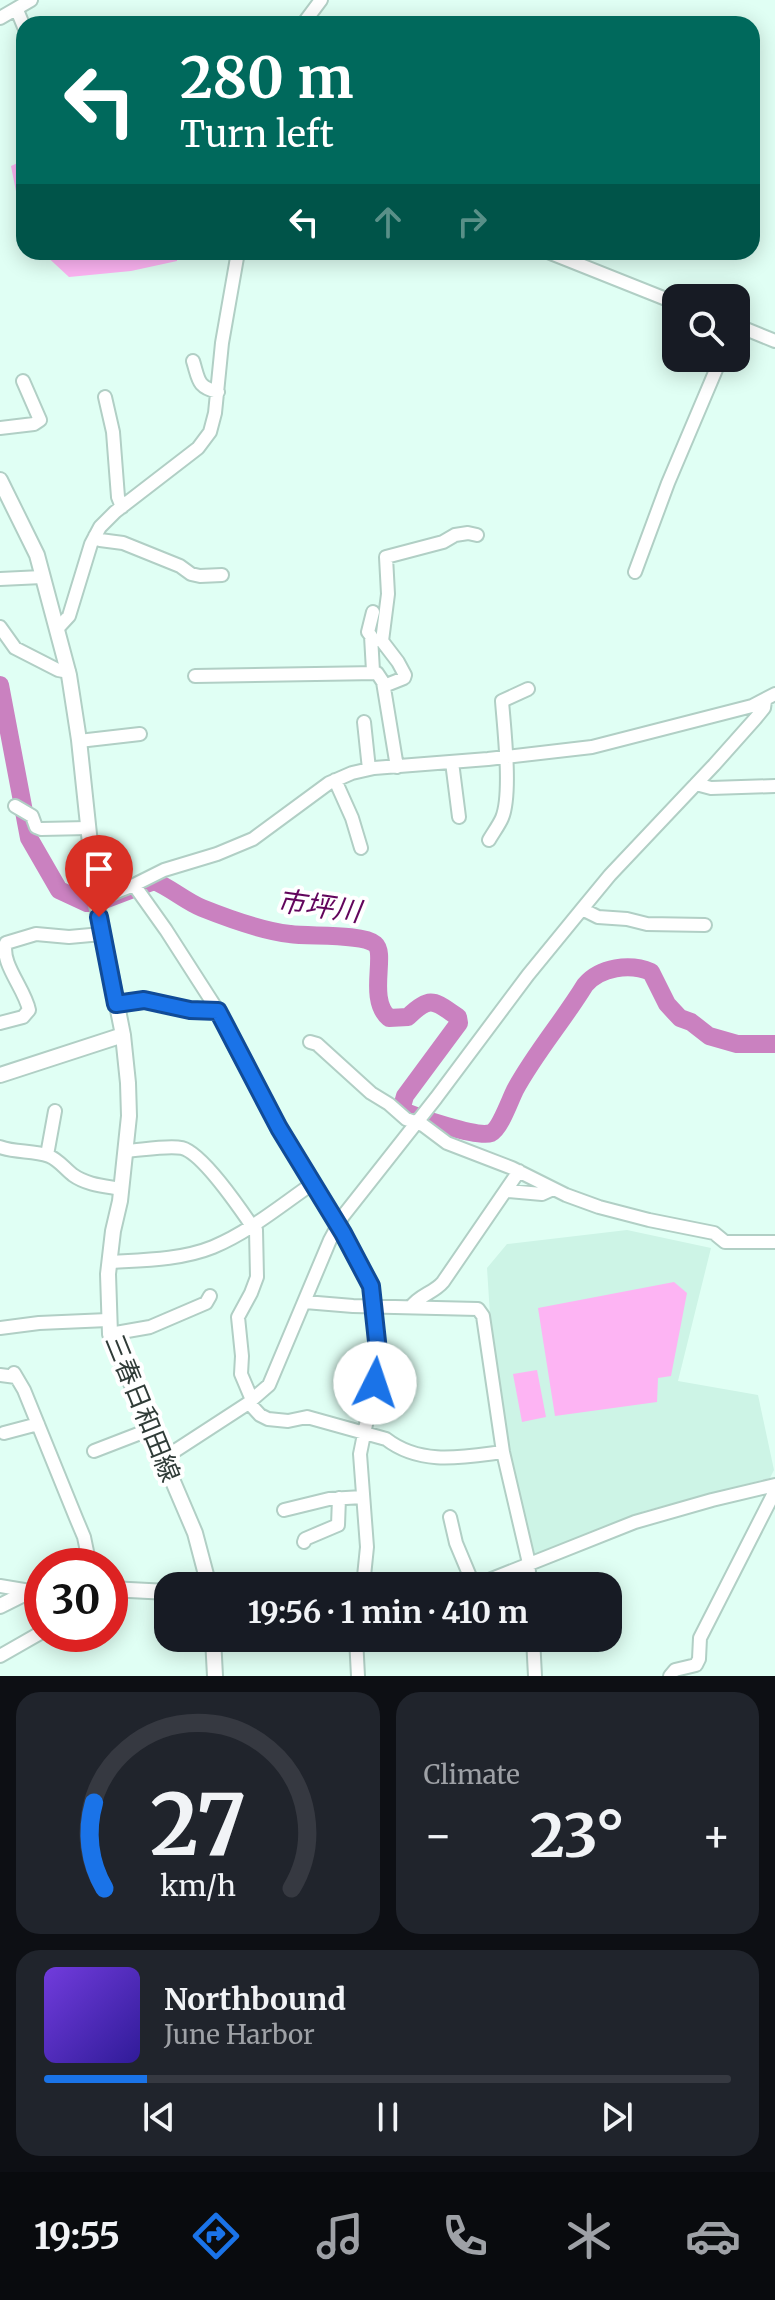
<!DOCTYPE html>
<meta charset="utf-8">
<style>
body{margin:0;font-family:Merriweather,"Noto Sans JP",serif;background:#20242c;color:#f1f3f6;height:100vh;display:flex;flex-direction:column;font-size:30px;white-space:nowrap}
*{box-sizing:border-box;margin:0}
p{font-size:26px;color:#9ea1a6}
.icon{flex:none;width:44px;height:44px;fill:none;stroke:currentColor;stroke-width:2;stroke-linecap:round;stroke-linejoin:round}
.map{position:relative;height:1676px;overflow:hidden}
.sheet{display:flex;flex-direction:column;gap:16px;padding:16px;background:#0d0f14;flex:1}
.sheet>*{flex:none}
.hud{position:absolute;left:16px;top:16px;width:744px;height:244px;border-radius:24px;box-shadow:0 4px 20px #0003;background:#00695c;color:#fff;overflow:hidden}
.fabs{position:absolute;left:662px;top:284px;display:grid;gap:16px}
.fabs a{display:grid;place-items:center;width:88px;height:88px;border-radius:16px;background:#171b24;box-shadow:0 4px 20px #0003;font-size:40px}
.speed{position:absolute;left:24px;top:1548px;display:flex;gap:16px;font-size:40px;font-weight:700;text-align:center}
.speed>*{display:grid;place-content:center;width:104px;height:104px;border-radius:50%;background:#171b24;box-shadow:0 4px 20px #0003;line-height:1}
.speed .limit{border:12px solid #d22;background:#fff;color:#111}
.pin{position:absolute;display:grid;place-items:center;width:68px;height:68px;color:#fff;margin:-82px -34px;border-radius:50% 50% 50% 0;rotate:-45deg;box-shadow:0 0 8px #0007}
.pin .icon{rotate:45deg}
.me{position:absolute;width:88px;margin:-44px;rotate:4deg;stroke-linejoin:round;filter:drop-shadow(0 0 6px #0008)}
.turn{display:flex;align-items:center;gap:28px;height:168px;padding:0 32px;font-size:36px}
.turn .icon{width:104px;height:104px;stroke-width:2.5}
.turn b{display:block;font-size:56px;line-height:68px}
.lanes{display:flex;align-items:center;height:76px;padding:0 32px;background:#0003;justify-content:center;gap:40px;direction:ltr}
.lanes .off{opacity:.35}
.big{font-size:60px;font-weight:700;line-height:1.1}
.sheet .card{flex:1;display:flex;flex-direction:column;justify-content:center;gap:12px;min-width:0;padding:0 28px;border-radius:24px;background:#20242c}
.sheet .dial{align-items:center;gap:0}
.dial svg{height:208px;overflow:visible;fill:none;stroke:#363941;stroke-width:7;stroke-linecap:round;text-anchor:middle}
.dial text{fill:#f1f3f6;stroke:none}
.song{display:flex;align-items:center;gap:24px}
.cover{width:96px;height:96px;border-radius:12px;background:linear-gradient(135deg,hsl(260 70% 55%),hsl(250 70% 35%))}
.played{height:8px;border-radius:4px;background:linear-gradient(90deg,#1a73e8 15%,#363941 15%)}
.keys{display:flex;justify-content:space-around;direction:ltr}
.heat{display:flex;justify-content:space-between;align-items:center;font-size:44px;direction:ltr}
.sheet .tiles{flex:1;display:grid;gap:16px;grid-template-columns:1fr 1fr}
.card:last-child{grid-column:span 2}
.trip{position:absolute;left:154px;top:1572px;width:468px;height:80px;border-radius:24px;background:#171b24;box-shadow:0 4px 20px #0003;font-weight:700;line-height:80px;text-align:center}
.menu{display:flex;height:128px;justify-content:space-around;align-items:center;background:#090b0e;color:#9ea1a6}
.menu .icon{width:56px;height:56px}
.menu .selected{color:#1a73e8}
.menu b{font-size:36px;color:#f1f3f6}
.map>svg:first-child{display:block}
.built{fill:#cdf4e6}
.pitch{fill:#fdb4f3}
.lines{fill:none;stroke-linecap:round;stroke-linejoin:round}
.river{stroke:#ca81c0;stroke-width:18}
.minor-casing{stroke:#b1cfc5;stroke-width:16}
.major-casing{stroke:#b1cfc5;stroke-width:18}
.minor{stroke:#fff;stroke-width:12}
.major{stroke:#fff;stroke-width:14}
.route-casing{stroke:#114b97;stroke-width:20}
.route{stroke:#1a73e8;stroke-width:14}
.labels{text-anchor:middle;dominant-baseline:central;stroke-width:8;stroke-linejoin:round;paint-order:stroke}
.street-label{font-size:26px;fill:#303c38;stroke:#fff}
.water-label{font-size:28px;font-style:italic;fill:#62055c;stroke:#fff}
</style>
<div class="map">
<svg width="775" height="1676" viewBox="0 0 775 1676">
<rect width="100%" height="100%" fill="#e0fff4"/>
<path class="built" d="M 627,1230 L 711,1248 L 678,1381 L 758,1395 L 774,1470 L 770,1478 L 644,1511 L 534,1557 L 517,1509 L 490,1315 L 487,1268 L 507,1244 Z"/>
<path class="pitch" d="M 24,160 L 24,232 L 11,166 Z
M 42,252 L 177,252 L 177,261 L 131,271 L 69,277 Z
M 674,1282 L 687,1293 L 671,1376 L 658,1378 L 657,1402 L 555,1416 L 538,1308 Z
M 537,1370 L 546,1417 L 522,1422 L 513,1374 Z"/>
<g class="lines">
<path class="river" d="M 0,685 L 29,838 L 59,890 L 87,903 L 96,903 L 154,881 C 171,888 185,901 202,908 C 227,918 263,931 290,934 C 308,937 362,933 375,944 C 387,954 367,999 389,1018 L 408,1017 C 431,994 435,1002 458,1017 L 459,1023 L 456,1027 L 405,1096 L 401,1110 C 416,1117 477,1138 491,1133 C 500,1129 510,1100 515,1090 C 535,1053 563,1021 585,985 C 600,967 630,963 651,972 L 667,1004 L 680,1018 L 691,1022 L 709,1036 L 737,1044 L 775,1044"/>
<g class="minor-casing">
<path id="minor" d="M 17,10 L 24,27
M 0,18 L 31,0
M 303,24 L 321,0
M 548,252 L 676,303
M 736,325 L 775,341
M 193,361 C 199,380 197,387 218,392
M 105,397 L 113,432 L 118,497 L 122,507
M 0,428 L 34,424 L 40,420 L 23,381
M 95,536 L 100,540 L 123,543 L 180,566 L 191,574 L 200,576 L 222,575
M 635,572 L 668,483 L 721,358
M 0,579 L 42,577
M 0,627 L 15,648 L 58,670 L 69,672
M 57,629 L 69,616 L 91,544 L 100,527 L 115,512 L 198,448 L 210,432 L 215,413 L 222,343 L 238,252
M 373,671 L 371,636 L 368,632 L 373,612
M 195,676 L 377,673 L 383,682 L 397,767
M 384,686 L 404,678 L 405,675 L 398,662 L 382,641 L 388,594 L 386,557 L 443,542 L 455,535 L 468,533 L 477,535
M 364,722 L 369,769
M 79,741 L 140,734
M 452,762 L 459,817
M 335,780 L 352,818 L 361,848
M 696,784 L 711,788 L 775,786
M 15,806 L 32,816 L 36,827 L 41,829 L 88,828
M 489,840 C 493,833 499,825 502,818 C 512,794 504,728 502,701 L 528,689
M 134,885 L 166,930 L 218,1011 L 233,1044 L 279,1128 L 343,1233 L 371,1286 L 379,1360 L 360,1454 L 367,1547 L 363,1586
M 96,900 L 134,885 L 164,870 L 217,854 L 253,839 L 329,783 L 352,773 L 374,768 L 488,759 L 592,747 L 752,706 L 775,694
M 582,909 L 598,917 L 627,919 L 647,924 L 705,925
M 116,1004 L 144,1000 L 190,1010 L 218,1011
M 0,1023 L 23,1017 L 29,1010 C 25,989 0,963 6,943 L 36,934 L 69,937 L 102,934
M 310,1042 L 317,1044 L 371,1093 L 389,1104 L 406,1119 L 423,1125 L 447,1143 L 512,1168 L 566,1195 L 599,1207 L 649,1220 L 714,1233 L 725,1242 L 775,1242
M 0,1147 C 16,1153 33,1150 49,1156 C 59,1160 65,1169 73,1175 C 87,1185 105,1186 121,1189
M 126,1151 C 142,1150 168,1145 182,1148 C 202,1153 239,1207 252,1226
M 47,1155 L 55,1111
M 507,1191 L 542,1194 L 553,1189
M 109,1262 C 143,1260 181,1260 213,1247 C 249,1232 280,1206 312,1184
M 305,1302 L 353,1306 L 478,1309 L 483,1316 L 503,1452 L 528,1559 L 530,1586
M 411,1307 C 419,1295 434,1293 443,1282 L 519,1171
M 0,1328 L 39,1323 L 108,1320
M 110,1334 L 150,1327 L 206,1303 L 210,1296
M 14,1373 L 24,1390 L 76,1518 L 84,1537 L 90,1566
M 0,1375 L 16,1377
M 252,1400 L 241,1374 L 242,1356 L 238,1317 L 251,1293 L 257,1277 L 256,1230 L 254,1225
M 249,1403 L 260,1415 L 268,1419 L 288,1421 L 307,1417 L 386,1439 C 421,1466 463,1457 503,1452
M 4,1433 L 38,1424
M 94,1451 L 151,1429
M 164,1458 L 247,1404 L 269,1385 L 330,1240 L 343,1216 L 436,1098 L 528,975 L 582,909 L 610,875 L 714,765 L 755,719 L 764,708 L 765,701
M 284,1510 L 329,1499 L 363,1497
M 450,1517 L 456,1543 L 474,1586
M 304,1542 L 305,1539 L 338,1525 L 339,1498
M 0,1586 L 30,1591
M 474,1586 L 635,1522 L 712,1500 L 775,1485
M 66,1634 L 68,1636 L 69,1634
M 343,1638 L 359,1638
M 356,1638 L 358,1676
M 533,1638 L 535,1676
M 0,1656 L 42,1632
M 670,1676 L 675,1670 L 696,1665 L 699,1659 L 700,1638 L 775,1491"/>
</g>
<g class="major-casing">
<path id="major" d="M 0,480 L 37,555 L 69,675 L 79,740 L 96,900 L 123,1035 L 128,1083 L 129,1116 L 120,1201 L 113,1231 L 108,1274 L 110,1334 L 195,1533 L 209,1586
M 0,1075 L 123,1035
M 110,1589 L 168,1592
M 0,1606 L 30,1591 L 42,1588
M 213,1638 L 215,1676"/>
</g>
<use href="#minor" class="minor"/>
<use href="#major" class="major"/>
</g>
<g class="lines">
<g class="route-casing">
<path id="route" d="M 99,917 L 116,1004 L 144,1000 L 190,1010 L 218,1011 L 279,1128 L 343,1233 L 371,1286 L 379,1360 L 375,1383"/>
</g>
<use href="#route" class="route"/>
</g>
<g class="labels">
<g class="street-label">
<text transform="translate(143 1408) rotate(68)">三春日和田線</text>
</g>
<g class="water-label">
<text transform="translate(319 906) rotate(8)">市坪川</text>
</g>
</g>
</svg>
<div class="fabs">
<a><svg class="icon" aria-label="search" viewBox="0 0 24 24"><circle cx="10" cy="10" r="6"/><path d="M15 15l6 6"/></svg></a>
</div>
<div class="speed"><div class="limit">30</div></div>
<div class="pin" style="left:99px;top:917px;background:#d93025"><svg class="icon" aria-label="arrive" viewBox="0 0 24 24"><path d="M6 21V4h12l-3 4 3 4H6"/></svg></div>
<svg class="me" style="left:375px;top:1383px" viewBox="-20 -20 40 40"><circle r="19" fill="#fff"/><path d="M0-13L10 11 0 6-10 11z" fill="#1a73e8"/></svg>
<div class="trip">19:56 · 1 min · 410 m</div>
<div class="hud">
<div class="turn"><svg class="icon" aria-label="left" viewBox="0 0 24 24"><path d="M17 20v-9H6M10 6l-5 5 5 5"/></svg><div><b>280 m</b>Turn left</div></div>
<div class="lanes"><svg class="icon" aria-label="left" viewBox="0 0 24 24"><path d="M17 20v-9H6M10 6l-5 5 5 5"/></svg><svg class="icon off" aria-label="ahead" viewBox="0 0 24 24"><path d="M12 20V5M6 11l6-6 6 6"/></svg><svg class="icon off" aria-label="right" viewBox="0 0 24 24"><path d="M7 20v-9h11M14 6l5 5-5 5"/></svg></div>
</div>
</div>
<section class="sheet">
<div class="tiles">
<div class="card dial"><svg viewBox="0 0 100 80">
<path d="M14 69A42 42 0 1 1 86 69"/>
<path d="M14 69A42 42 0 0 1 10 36" stroke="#1a73e8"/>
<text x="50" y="56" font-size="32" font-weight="700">27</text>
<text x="50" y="72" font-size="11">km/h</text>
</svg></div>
<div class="card"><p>Climate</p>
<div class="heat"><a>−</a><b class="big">23°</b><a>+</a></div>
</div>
<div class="card">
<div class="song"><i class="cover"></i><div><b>Northbound</b><p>June Harbor</p></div></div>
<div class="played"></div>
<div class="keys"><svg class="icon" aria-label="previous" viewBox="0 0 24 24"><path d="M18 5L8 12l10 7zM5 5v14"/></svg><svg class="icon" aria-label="pause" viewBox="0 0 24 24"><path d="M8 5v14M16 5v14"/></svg><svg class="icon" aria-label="next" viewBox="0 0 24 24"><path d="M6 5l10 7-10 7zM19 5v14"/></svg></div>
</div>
</div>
</section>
<nav class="menu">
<b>19:55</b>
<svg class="icon selected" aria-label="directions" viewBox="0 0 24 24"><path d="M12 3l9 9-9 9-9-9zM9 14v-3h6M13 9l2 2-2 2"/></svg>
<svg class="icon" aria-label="music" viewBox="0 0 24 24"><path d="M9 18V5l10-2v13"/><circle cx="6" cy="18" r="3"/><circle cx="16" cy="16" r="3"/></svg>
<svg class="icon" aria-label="phone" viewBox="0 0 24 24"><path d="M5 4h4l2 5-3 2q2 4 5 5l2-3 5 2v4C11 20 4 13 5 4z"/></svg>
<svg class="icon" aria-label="climate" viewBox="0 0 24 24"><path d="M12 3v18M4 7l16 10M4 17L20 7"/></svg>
<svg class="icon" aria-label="car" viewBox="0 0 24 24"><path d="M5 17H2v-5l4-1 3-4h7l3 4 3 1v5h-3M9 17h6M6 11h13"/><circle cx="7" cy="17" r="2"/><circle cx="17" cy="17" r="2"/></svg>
</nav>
